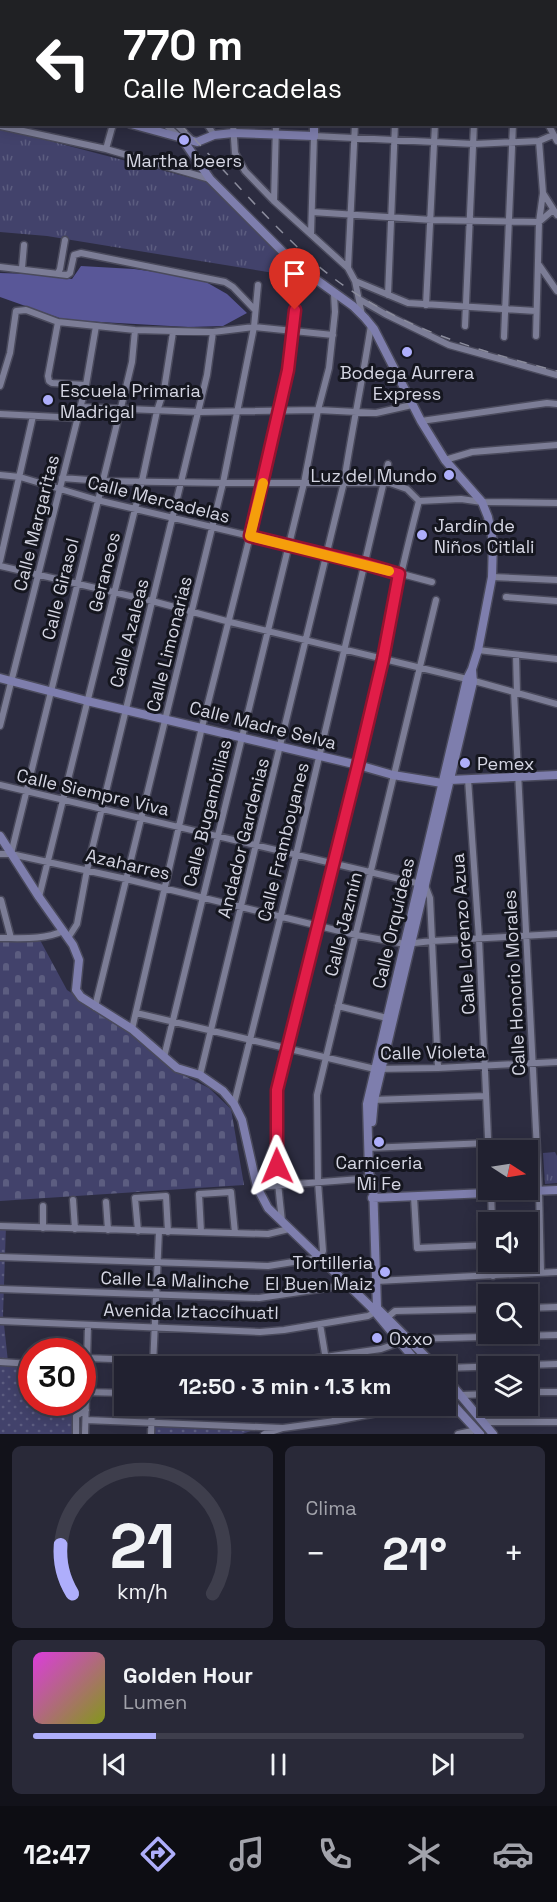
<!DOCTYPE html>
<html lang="es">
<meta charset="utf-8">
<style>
body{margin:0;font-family:"Space Grotesk",sans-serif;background:#292938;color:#f1f3f6;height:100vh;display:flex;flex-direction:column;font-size:22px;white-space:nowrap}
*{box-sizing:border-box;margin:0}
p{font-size:20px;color:#a2a3ab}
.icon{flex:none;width:33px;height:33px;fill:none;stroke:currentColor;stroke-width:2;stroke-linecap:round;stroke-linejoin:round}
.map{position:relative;height:1434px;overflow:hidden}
.details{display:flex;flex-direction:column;gap:12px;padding:12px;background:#12121a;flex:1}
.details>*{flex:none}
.banner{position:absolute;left:0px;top:0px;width:558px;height:126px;box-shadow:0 3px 15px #0003,0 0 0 2px #3e3e4c;background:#202124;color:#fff;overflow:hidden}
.needle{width:39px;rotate:102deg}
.fabs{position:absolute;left:478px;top:1140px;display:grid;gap:12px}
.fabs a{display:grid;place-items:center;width:60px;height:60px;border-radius:0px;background:#212130;box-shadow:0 3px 15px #0003,0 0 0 2px #3e3e4c;font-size:30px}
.speed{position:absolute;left:18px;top:1338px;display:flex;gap:12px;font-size:30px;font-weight:700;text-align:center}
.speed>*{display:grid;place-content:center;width:78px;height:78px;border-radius:50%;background:#212130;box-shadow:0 3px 15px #0003,0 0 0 2px #3e3e4c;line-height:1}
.speed .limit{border:9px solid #d22;background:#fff;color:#111}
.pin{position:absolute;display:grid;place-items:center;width:51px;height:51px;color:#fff;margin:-62px -26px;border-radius:50% 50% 50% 0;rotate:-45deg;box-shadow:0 0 6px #0007}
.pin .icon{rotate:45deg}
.me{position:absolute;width:66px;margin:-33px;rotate:359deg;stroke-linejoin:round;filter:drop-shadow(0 0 4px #0008)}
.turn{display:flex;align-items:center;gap:21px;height:126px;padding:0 24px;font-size:27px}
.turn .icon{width:78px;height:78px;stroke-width:2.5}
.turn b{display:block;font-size:42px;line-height:51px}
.big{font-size:45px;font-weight:700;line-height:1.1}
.details .tile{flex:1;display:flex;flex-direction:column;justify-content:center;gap:9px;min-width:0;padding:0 21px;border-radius:9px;background:#292938}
.details .dial{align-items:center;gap:0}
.dial svg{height:156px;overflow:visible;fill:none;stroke:#3e3e4c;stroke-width:7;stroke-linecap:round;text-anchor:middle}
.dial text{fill:#f1f3f6;stroke:none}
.song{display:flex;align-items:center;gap:18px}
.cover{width:72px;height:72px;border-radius:9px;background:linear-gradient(135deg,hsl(300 70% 55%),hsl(70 70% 35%))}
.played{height:6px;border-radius:3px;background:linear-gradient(90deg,#aeaefb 25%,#3e3e4c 25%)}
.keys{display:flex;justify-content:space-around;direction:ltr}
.heat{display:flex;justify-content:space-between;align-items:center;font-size:33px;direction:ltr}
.details .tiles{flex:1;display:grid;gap:12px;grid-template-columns:1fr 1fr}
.tile:last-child{grid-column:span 2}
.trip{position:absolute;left:114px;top:1356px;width:342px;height:60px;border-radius:0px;background:#212130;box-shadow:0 3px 15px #0003,0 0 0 2px #3e3e4c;font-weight:700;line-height:60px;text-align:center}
.dock{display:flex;height:96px;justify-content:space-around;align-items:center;background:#0d0d13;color:#a2a3ab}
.dock .icon{width:42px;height:42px}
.dock .selected{color:#aeaefb}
.dock b{font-size:27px;color:#f1f3f6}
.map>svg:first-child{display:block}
.grass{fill:url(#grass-tufts)}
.cemetery{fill:url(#cemetery-stones)}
.park{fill:url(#park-dots)}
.water{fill:#595798}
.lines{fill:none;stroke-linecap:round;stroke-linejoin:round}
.stream{stroke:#595798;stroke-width:1.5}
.street-casing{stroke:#4a4a5c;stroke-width:9}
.secondary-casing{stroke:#4a4a5c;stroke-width:11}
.street{stroke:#7c7d96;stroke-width:6}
.secondary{stroke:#7e7ead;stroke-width:8}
.rail{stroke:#8c8d9d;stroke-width:1.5;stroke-dasharray:10 10;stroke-linecap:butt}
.route-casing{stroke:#92132f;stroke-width:15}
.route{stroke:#e11d48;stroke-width:10}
.slow{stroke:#f59e0b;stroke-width:10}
.poi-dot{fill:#aeaefb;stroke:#15161f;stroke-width:2}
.labels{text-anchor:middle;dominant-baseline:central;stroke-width:6;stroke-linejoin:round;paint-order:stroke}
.poi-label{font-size:18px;fill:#d5d6e3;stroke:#15161f;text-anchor:start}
.street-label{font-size:18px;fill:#d5d6e3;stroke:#15161f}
</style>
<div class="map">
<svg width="557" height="1434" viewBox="0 0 557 1434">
<defs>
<pattern id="grass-tufts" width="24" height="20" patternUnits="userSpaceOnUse" patternTransform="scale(1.5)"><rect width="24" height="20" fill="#42426b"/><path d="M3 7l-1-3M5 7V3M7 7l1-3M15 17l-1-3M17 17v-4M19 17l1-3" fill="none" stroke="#5c5d80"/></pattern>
<pattern id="cemetery-stones" width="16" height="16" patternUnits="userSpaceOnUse" patternTransform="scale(1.5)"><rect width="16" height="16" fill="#42426b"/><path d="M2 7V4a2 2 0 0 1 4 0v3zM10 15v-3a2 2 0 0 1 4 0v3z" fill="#5c5d80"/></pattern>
<pattern id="park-dots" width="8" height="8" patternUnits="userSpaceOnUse" patternTransform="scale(1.5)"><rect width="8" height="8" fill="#42426b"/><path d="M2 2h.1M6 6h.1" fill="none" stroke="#5c5d80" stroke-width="1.8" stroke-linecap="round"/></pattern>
</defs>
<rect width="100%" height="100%" fill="#2c2c40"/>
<path class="grass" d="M 0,128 L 207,182 L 291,263 L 292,276 L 47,236 L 0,232 Z
M 555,1152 L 557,1156 L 557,1183 L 545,1184 L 543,1153 Z"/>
<path class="cemetery" d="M 40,940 L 67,990 L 128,1030 L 173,1070 L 209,1088 L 231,1109 L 244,1185 L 0,1201 L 0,942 Z"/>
<path class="park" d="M 0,1226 L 6,1226 L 3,1315 L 8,1362 L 31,1366 L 32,1402 L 82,1402 L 83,1393 L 86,1410 L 76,1416 L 75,1434 L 0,1434 Z
M 154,1425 L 254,1430 L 242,1434 L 154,1434 Z"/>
<path class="water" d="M 81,266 L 134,269 L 199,278 L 227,294 L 247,313 L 223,326 L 188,327 L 65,320 L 0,297 L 0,273 L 29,274 L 72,279 Z"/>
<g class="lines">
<path class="stream" d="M 288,2 L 288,0"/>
<g class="street-casing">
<path id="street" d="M 23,0 L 28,2
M 84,0 L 86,2
M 319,0 L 319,2
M 550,0 L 551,2
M 109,2 L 109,0
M 190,2 L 190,0
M 270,2 L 271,0
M 299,2 L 300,0
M 359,2 L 359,0
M 398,2 L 399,0
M 438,2 L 438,0
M 478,2 L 478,0
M 0,3 L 2,3
M 556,9 L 557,9
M 0,33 L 2,33
M 556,59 L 557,60
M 0,62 L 2,63
M 0,80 L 2,74
M 165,124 L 178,136
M 176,124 L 193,141
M 207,124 L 214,135
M 233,124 L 235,153 L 245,171 L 274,201 L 348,268 L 355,281 L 408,303 L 536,311
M 548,124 L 557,141
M 0,126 L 106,149 L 210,179
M 106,149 L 113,124
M 543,193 L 557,215
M 274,201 L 276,124
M 312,212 L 432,220 L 539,222 L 553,210
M 311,234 L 314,136 L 474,144 L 539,141 L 553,135
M 539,265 L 557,291
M 0,267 L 67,275 L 70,273 L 74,255 L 81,253 L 225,282 L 233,287 L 255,310
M 22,268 L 24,245
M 348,268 L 355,124
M 58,273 L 60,269 L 65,240
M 355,281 L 362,315
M 388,295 L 395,124
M 359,299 L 385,314 L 449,345 L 557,375
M 426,305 L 435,124
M 58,322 L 48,376 L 49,381 L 52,383 L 86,385
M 465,326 L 474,124
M 536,336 L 539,222 L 543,193 L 539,141
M 504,337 L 513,124
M 0,386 L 10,353 L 16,311 L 26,310 L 58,322 L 135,330 L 213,332 L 254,327 L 333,335
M 80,407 L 199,412 L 318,410 L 376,413 L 412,405
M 0,414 L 77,418
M 421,421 L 547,403 L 557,404
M 445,460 L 472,452 L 557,445
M 0,475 L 20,477 L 97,500 L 327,554 L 432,582
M 62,478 L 102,481 L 223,483 L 390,483 L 407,489 L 419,501 L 461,499 L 482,502 L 557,503
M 0,561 L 33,416
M 0,566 L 152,601 L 230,622 L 467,679 L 557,704
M 492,577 L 557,580
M 506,597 L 557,601
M 478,650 L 557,659
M 516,655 L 517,693
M 514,692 L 539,1190 L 541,1272
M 0,726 L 86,385 L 96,326
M 468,779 L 479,939 L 489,1160
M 0,785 L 425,885 L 430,898 L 438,1068
M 0,854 L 11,854 L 126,879 L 356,935 L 405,944 L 432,941 L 557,934
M 11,854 L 127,383 L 132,362 L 135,330
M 39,897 L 142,481 L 157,411 L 164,390 L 173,332
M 1,900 L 11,938
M 0,938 C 20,938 45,940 63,931
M 68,938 L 77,924 L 87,870 L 207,375 L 213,332
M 338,1006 L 387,1018
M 95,1007 L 223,483 L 254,327 L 258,285
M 136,1013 L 375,1069 L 438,1068 L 557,1062
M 132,1029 L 202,727 L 250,536 L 288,370 L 297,290 L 296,265
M 164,1057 L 304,483 L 318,410 L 329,368 L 335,312 L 334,294
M 200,1075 L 344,482 C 352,429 363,378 371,325
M 372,1100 L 486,1096
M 234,1104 L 296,855 L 388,464
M 368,1148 L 488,1143
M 257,1187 L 373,1178
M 491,1190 L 492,1222
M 414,1197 L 417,1248 L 489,1245
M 73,1200 L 75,1229
M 106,1202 L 108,1230
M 43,1206 L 43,1228
M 282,1221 C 277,1178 273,1134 277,1091 C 303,981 332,872 358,763 C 379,676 396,588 419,501
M 0,1226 L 268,1234 L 289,1229
M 138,1231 L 135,1198 L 166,1196 L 168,1232
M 201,1232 L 199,1194 L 231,1192 L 235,1233
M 0,1257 L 268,1266 L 319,1258 L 323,1251 L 318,1182 L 317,1095 L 436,600
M 493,1262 L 493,1276
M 376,1281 L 557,1272
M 0,1289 L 259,1298 L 347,1285
M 528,1308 L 557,1307
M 384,1317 L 388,1317 L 395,1311 L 489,1309
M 0,1321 L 260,1332 L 284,1330 L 368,1316 L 375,1312
M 320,1324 L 327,1366
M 86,1358 L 269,1365 L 381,1349 L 409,1339 L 557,1335
M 0,1362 L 32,1364
M 153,1366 L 159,1231
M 446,1368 L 557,1364
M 86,1392 L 124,1393
M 528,1392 L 557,1392
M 446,1399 L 462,1395 L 489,1394
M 333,1406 L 335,1421
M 86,1420 L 283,1428
M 484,1422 L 557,1422
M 76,1434 L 76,1416 L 86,1410
M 85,1434 L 88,1325
M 151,1434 L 152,1406
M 264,1434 L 283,1428 L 335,1421 L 414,1406
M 458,1434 L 477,1430"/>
</g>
<g class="secondary-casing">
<path id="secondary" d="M 556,49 L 557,49
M 0,96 L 2,97
M 131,124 L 197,142 L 214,135 L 233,133 L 314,136 L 314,124
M 183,140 L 210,179 L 296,265 L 353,306 L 365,318 L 374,329 L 421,421 L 445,460 L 482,502 L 488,517 L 493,541 L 492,577 L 478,650 L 472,669 L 467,679 L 367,1104 L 369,1172 L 372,1187
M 0,678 L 87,701 L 358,765 L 393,775 L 442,783 L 450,780 L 557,775
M 0,836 L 39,897 L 73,945 L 79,960 L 76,990 L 81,997 L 132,1029 L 177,1068 L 200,1075 L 223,1091 L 234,1104 L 242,1120 L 257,1187 L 268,1208 L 370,1306 L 420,1366
M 372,1122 L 374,1100 L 473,682 L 472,670
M 373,1183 L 377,1307
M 372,1198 L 557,1190
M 376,1307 L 435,1366
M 446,1378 L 493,1434
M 446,1397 L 480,1434"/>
</g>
<use href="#street" class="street"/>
<use href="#secondary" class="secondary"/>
<path class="rail" d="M 34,0 L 38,2
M 497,0 L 498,2
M 556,88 L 557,89
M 180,124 C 223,168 262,215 307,256 C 377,321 467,348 557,371"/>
</g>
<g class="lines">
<g class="route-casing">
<path id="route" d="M 277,1166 L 277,1090 L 358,765 L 383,659 L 399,574 L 365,564 L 250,536 L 288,370 L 295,310"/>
</g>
<use href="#route" class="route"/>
<path class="slow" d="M 263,483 L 250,536 L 389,571"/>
</g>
<g class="poi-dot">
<circle cx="184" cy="140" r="6"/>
<circle cx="407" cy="352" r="6"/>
<circle cx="48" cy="400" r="6"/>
<circle cx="449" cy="475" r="6"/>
<circle cx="422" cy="535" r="6"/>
<circle cx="465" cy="763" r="6"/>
<circle cx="379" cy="1142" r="6"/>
<circle cx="385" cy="1272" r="6"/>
<circle cx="377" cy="1338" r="6"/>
</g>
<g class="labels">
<g class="poi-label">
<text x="184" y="160" text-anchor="middle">Martha beers</text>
<text x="407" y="372" text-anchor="middle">Bodega Aurrera<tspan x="407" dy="21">Express</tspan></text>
<text x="60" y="390">Escuela Primaria<tspan x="60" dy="21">Madrigal</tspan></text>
<text x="437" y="475" text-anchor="end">Luz del Mundo</text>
<text x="434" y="525">Jardín de<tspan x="434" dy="21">Niños Citlali</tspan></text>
<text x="477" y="763">Pemex</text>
<text x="379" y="1162" text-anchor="middle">Carniceria<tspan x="379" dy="21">Mi Fe</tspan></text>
<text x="373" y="1262" text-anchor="end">Tortilleria<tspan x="373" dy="21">El Buen Maiz</tspan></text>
<text x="389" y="1338">Oxxo</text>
</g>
<g class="street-label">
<text transform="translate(159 499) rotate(14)">Calle Mercadelas</text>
<text transform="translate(36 523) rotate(-76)">Calle Margaritas</text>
<text transform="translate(104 572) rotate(-76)">Geraneos</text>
<text transform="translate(60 589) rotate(-76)">Calle Girasol</text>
<text transform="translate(129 633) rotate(-76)">Calle Azaleas</text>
<text transform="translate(169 644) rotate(-76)">Calle Limonarias</text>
<text transform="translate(263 725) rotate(14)">Calle Madre Selva</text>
<text transform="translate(93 792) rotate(13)">Calle Siempre Viva</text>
<text transform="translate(207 813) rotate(-76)">Calle Bugambilias</text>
<text transform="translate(243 838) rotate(-76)">Andador Gardenias</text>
<text transform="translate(283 842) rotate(-76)">Calle Framboyanes</text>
<text transform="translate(128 864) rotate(13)">Azaharres</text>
<text transform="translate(393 923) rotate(-77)">Calle Orquídeas</text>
<text transform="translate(343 924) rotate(-76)">Calle Jazmín</text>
<text transform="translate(463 934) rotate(-94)">Calle Lorenzo Azua</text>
<text transform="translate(514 983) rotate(-93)">Calle Honorio Morales</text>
<text transform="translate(433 1052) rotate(-1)">Calle Violeta</text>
<text transform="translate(175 1280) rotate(2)">Calle La Malinche</text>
<text transform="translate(191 1311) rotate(1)">Avenida Iztaccíhuatl</text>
</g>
</g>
</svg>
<div class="fabs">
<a><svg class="needle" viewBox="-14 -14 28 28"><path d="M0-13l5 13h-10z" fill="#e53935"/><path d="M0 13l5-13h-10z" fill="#a2a3ab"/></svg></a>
<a><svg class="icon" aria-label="sound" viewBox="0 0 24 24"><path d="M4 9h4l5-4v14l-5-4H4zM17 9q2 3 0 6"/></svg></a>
<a><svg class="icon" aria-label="search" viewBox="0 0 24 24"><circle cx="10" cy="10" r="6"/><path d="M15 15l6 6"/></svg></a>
<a><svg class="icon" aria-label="layers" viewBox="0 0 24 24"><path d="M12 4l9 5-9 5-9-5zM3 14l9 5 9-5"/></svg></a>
</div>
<div class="speed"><div class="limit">30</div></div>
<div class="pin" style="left:295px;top:310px;background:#d93025"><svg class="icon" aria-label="arrive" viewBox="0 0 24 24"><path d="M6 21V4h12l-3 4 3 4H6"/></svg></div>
<svg class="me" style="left:277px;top:1166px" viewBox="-20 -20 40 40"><path d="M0-17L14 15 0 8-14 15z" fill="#e11d48" stroke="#fff" stroke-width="4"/></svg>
<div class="trip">12:50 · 3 min · 1.3 km</div>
<div class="banner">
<div class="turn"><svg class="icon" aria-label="left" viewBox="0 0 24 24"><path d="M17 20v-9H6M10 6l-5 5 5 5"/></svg><div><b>770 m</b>Calle Mercadelas</div></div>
</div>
</div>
<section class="details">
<div class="tiles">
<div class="tile dial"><svg viewBox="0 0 100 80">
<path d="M14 69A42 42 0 1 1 86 69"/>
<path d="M14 69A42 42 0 0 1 8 44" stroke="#aeaefb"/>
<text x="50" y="56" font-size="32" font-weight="700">21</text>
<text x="50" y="72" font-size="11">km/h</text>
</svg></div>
<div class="tile"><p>Clima</p>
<div class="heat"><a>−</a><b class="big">21°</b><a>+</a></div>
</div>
<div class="tile">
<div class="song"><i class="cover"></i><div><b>Golden Hour</b><p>Lumen</p></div></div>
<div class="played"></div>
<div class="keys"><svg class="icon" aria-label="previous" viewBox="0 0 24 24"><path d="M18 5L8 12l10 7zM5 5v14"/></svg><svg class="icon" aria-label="pause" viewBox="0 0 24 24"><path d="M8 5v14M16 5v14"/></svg><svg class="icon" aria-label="next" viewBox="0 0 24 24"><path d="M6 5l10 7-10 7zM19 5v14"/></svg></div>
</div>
</div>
</section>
<nav class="dock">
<b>12:47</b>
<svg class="icon selected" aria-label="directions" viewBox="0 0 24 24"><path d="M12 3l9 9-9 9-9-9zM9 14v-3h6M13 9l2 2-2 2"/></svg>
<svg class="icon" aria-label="music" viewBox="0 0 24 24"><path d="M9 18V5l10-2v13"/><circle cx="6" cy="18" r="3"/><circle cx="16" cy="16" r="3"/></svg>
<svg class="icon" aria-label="phone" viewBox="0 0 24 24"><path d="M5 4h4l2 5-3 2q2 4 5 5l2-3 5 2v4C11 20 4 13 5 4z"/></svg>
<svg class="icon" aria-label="climate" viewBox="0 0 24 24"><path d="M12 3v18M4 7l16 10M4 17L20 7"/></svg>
<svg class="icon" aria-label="car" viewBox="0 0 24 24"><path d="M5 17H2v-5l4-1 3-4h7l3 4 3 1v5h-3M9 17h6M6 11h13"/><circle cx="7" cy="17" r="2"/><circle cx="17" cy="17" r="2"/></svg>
</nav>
